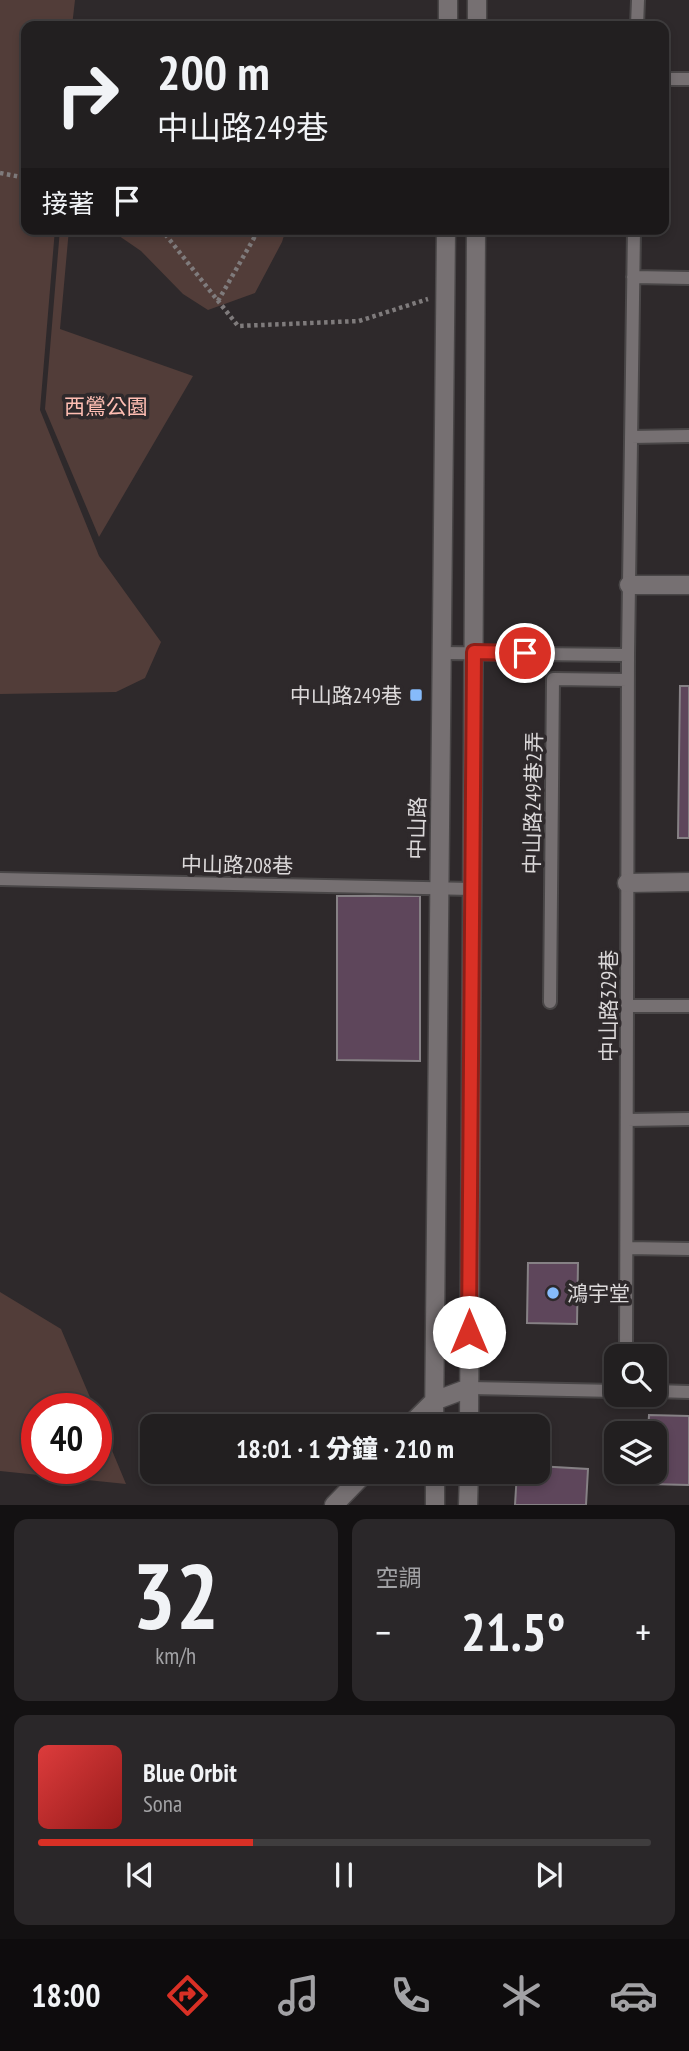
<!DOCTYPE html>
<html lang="zh-TW">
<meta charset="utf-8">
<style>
body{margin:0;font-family:"PT Sans Narrow","Noto Sans TC",sans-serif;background:#2a2729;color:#f1f3f6;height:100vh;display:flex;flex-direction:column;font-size:26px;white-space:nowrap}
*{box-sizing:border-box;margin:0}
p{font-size:23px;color:#a2a2a5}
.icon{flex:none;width:38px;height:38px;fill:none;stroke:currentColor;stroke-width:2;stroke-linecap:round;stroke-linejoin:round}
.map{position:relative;height:1505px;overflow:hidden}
.sheet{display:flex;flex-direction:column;gap:14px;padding:14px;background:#131112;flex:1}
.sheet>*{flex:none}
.top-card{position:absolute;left:21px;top:21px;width:648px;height:214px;border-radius:14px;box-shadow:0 4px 10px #0003,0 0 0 2px #3f3d3e;background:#221f20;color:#f1f3f6;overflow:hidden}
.fabs{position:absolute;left:604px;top:1344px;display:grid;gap:14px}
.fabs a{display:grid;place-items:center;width:63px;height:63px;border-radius:14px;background:#221f20;box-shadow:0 4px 10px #0003,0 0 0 2px #3f3d3e;font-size:35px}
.speed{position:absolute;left:21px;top:1393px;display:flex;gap:14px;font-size:35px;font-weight:700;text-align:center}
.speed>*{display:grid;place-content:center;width:91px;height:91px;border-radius:50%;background:#221f20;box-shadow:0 4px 10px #0003,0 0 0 2px #3f3d3e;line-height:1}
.speed .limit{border:10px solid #d22;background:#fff;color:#111}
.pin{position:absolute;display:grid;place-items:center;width:60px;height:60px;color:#fff;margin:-30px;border:4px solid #fff;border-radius:50%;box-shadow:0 2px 7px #0007}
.me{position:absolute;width:77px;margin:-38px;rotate:0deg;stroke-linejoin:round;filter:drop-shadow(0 0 5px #0008)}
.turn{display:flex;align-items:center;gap:24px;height:147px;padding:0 21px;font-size:32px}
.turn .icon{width:91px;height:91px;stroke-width:2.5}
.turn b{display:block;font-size:49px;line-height:60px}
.then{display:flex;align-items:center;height:66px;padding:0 21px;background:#0003;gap:14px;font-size:26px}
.big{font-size:52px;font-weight:800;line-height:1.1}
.sheet .widget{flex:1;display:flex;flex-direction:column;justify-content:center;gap:10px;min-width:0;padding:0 24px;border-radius:14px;background:#2a2729}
.sheet .dial{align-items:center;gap:0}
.dial b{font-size:91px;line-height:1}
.song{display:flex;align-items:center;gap:21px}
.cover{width:84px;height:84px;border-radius:10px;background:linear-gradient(135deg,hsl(0 70% 55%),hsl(0 70% 35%))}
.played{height:7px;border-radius:4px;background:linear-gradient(90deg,#d93025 35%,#3f3d3e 35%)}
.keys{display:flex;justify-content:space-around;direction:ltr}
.heat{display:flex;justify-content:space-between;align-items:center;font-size:38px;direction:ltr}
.sheet .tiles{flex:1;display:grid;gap:14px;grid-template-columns:1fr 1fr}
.widget:last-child{grid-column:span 2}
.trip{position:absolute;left:140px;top:1414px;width:410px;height:70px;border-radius:14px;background:#221f20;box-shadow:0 4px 10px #0003,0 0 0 2px #3f3d3e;font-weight:800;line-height:70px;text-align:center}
.tabs{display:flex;height:112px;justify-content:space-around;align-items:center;background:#0e0c0d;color:#a2a2a5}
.tabs .icon{width:49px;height:49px}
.tabs .current{color:#d93025}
.tabs b{font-size:32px;color:#f1f3f6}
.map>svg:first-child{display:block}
.green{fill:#523d39}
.building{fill:#5e465b;stroke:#868185;stroke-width:2}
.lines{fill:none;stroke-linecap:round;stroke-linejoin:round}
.service-casing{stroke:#494647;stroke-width:16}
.minor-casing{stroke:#494647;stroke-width:21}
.tertiary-casing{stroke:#494647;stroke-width:21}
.path{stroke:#7f7b7c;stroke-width:4.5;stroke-dasharray:3.5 3.5;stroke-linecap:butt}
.service{stroke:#767072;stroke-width:12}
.minor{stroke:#767072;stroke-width:18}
.tertiary{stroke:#767072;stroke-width:18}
.route-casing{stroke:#8d1f18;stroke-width:18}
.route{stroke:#d93025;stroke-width:12}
.poi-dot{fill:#86bbfb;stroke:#2e292b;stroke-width:2.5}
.labels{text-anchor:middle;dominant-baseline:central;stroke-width:7;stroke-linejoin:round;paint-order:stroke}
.park-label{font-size:21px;fill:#ffbeb3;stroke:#2e292b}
.poi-label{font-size:21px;fill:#dcd9da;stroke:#2e292b;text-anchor:end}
.street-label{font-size:21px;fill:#dcd9da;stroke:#2e292b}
</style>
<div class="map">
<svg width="689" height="1505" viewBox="0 0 689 1505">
<rect width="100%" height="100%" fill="#2e292b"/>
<path class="green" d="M 0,0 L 75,0 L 72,26 L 26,26 L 26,229 L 55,229 L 40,410 L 99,556 L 161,642 L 145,678 L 116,692 L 0,694 Z
M 60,229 L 69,229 L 60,329 L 193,376 L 99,537 L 45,409 Z
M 109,229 L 286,229 L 282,242 L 255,293 L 208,310 L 183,294 L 141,251 Z
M 0,1292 L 61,1329 L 95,1409 L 37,1409 L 37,1468 L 96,1468 L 96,1412 L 126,1484 L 0,1471 Z"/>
<path class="building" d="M 680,686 L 689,686 L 689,838 L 678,838 Z
M 337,896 L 420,896 L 420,1061 L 337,1060 Z
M 528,1263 L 578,1263 L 577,1324 L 527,1323 Z
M 649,1415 L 689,1416 L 689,1485 L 647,1484 L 647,1472 L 654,1472 L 654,1433 L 648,1433 Z
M 537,1466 L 588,1469 L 586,1505 L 515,1505 L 517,1472 L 537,1472 Z"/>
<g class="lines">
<g class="service-casing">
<path id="service" d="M 637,26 L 638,0
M 663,79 L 689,79
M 633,277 L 689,278
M 631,437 L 689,436
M 442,653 L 628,655
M 0,879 L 472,889
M 550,1002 L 553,679 L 628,680
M 627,1006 L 689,1006
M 627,1120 L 689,1119
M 627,1248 L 689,1249
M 626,1356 L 628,655 L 634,229
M 469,1388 L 616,1391
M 654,1391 L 689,1392"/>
</g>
<g class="minor-casing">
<path id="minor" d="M 629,585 L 689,585
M 627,883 L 689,882"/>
</g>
<g class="tertiary-casing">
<path id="tertiary" d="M 448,26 L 448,0
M 477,26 L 477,0
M 409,1426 L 434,1401 L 469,1388
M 434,1426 L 446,229
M 469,1426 L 476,229
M 435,1472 L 435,1505
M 334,1505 L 366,1472
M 468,1505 L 469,1472"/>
</g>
<path class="path" d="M 0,173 L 26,178
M 161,229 L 238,326 L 359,321 L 428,299
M 218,301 L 254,238 L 255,229"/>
<use href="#service" class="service"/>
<use href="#minor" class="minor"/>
<use href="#tertiary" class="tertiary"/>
</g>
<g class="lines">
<g class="route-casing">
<path id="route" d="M 469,1332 L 474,652 L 525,653"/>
</g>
<use href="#route" class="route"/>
</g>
<g class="poi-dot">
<rect x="409" y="688" width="14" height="14" rx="3.5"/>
<circle cx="553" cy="1293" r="7"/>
</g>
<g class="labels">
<g class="park-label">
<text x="106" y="406">西鶯公園</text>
</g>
<g class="poi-label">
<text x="402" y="695">中山路249巷</text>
<text x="567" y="1293" text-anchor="start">鴻宇堂</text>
</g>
<g class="street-label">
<text transform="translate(533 803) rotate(-89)">中山路249巷2弄</text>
<text transform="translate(417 828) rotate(-89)">中山路</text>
<text transform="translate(237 865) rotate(1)">中山路208巷</text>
<text transform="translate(608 1006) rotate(-90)">中山路329巷</text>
</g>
</g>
</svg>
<div class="fabs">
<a><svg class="icon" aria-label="search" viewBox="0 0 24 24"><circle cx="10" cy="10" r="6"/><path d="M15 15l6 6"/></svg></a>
<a><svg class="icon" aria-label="layers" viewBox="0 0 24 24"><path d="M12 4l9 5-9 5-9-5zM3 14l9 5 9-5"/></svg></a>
</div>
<div class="speed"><div class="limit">40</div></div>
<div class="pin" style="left:525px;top:653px;background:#d93025"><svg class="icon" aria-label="arrive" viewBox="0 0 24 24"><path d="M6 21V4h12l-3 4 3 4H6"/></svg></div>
<svg class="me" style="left:469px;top:1332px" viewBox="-20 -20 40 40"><circle r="19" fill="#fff"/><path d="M0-13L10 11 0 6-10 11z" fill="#d93025"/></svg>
<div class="trip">18:01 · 1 分鐘 · 210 m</div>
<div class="top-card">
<div class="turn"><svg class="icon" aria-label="right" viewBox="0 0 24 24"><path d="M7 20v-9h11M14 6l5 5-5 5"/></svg><div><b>200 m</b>中山路249巷</div></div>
<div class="then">接著<svg class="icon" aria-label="arrive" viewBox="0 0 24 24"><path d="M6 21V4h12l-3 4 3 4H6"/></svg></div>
</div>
</div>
<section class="sheet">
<div class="tiles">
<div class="widget dial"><b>32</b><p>km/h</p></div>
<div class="widget"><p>空調</p>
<div class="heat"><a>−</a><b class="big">21.5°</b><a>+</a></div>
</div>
<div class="widget">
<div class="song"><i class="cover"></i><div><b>Blue Orbit</b><p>Sona</p></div></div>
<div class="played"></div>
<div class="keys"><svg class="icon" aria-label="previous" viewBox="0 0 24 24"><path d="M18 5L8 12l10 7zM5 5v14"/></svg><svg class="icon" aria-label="pause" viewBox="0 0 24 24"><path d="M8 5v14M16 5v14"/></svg><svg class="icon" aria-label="next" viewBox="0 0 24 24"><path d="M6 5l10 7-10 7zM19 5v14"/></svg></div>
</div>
</div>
</section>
<nav class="tabs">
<b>18:00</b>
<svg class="icon current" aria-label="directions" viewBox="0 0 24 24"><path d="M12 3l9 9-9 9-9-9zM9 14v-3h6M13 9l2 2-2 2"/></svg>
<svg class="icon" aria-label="music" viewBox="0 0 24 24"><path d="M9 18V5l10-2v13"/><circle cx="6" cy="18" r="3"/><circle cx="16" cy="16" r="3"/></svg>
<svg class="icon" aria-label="phone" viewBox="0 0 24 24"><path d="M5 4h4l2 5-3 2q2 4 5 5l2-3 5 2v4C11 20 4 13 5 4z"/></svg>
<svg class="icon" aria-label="climate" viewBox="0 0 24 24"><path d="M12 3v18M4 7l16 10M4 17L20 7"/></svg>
<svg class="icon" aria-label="car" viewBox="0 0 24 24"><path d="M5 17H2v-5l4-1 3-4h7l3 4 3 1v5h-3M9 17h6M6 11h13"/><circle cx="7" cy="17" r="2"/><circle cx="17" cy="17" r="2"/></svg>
</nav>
